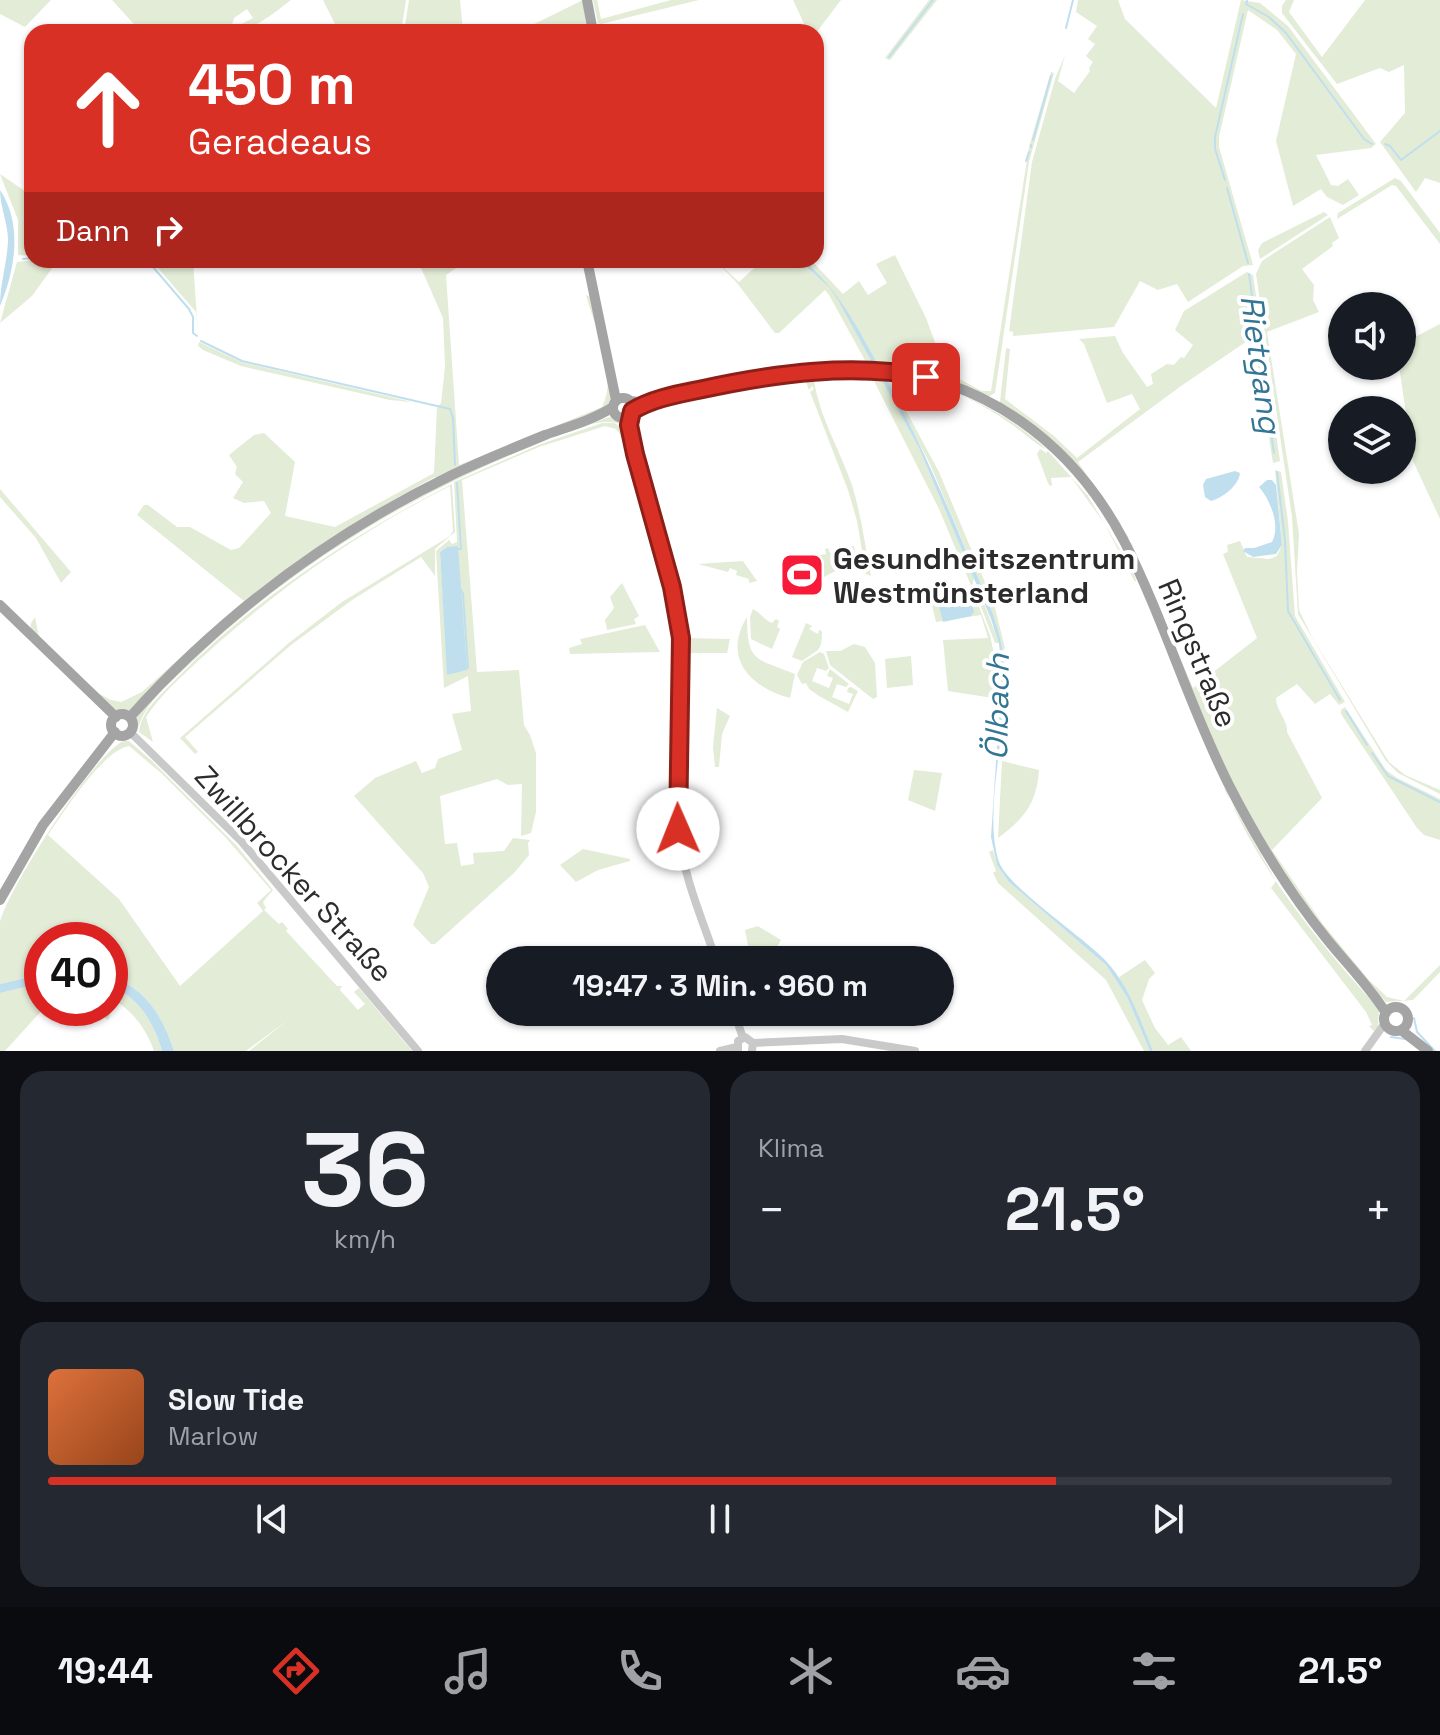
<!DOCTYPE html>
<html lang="de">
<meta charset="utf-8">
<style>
body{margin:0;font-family:"Space Grotesk",sans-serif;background:#242831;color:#f1f3f6;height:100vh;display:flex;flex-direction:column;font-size:30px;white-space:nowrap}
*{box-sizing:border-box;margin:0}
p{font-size:26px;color:#9ea1a6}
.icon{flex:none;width:44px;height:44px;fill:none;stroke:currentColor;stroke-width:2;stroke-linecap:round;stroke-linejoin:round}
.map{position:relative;height:1051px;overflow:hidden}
.details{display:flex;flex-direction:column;gap:20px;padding:20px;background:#0d0f14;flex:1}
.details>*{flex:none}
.hud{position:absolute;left:24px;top:24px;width:800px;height:244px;border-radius:24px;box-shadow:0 2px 6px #0004;background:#d93025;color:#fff;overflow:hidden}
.fabs{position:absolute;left:1328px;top:292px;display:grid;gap:16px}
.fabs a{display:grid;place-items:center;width:88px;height:88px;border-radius:50%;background:#171b24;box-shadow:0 2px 6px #0004;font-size:40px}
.speed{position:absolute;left:24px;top:922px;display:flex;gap:16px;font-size:40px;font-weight:700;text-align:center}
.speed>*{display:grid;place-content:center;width:104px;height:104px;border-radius:50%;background:#171b24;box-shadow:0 2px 6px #0004;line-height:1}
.speed .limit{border:12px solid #d22;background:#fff;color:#111}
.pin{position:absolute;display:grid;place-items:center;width:68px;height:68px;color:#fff;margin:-34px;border-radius:16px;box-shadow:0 4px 12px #0006}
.me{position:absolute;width:88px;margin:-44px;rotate:359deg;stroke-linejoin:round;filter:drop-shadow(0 0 6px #0008)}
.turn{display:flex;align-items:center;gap:28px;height:168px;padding:0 32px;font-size:36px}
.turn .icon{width:104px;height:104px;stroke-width:2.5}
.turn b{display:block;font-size:56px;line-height:68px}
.then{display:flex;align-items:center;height:76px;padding:0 32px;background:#0003;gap:16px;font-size:30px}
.big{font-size:60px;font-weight:600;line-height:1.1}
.details .tile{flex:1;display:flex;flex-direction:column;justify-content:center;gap:12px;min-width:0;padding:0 28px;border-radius:24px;background:#242831}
.details .dial{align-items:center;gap:0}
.dial b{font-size:104px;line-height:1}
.song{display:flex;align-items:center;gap:24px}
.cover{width:96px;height:96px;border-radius:12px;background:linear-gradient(135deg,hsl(20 70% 55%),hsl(20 70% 35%))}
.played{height:8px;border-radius:4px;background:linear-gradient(90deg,#d93025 75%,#363941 75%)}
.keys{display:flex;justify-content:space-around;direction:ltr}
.heat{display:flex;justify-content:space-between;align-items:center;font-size:44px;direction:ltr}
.details .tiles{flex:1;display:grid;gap:20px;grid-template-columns:1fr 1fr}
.tile:last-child{grid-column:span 2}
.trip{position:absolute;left:486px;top:946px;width:468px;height:80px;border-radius:40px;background:#171b24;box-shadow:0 2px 6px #0004;font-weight:600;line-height:80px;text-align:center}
.tabs{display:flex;height:128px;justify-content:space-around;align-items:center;background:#090b0e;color:#9ea1a6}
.tabs .icon{width:56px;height:56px}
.tabs .active{color:#d93025}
.tabs b{font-size:36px;color:#f1f3f6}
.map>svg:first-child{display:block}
.green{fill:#e3ecd7;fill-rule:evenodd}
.water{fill:#c0dfee}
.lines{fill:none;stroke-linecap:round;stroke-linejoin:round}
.stream{stroke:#c0dfee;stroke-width:2}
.minor{stroke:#c9c9c9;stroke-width:8}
.major{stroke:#a4a4a4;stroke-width:10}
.route-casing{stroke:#8d1f18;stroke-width:20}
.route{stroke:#d93025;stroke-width:14}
.labels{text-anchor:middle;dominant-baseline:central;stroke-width:8;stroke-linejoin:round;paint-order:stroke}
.poi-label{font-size:30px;font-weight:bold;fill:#2c2c2c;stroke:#fff;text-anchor:start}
.street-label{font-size:30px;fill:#2c2c2c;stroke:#fff}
.water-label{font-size:32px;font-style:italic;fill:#337595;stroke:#fff}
</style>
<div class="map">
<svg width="1440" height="1051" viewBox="0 0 1440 1051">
<rect width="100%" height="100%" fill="#fff"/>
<path class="green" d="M 0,0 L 51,0 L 25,27 L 0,14 Z
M 112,0 L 291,0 C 271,15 253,32 226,32 L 253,18 L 247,9 L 234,18 L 232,25 L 225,25 L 214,32 L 141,32 Z
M 323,0 L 406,0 L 401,32 L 339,32 Z
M 409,0 L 460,0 L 463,32 L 404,32 Z
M 583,0 L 587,32 L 518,32 Z
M 593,0 L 597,0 L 601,19 L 671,0 L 699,0 L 601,24 L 598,23 Z
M 793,0 L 841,0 L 816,33 L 808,32 Z
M 929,0 L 937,0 L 890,60 L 885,58 Z
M 1078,0 L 1118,0 L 1125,19 L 1216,108 L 1241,0 L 1260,3 L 1288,26 L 1376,144 L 1371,148 L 1316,155 L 1331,185 L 1338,186 L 1348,179 L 1359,195 L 1343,205 L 1327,197 L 1321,189 L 1293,206 L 1276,141 L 1296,54 L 1277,30 L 1248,10 L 1219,137 L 1219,147 L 1253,265 L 1243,266 L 1188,302 L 1177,284 L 1158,290 L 1140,281 L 1114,327 L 1013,336 L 1013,332 L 1009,331 L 1032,162 L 1055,79 L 1065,55 L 1058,81 L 1074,93 L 1090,71 L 1089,68 L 1093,62 L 1086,56 L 1095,44 L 1088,39 L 1097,26 L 1076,12 Z
M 1286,0 L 1294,0 L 1289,12 L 1322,57 L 1365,0 L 1440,0 L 1440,183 L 1425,178 L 1416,192 L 1380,142 L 1405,113 L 1404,65 L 1389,72 L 1380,68 L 1337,84 L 1282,13 L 1282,6 Z
M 1051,72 L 1054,73 L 1029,162 L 995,393 L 988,397 L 929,375 L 799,370 L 796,367 L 863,364 L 866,362 L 829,295 L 825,290 L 779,333 L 775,333 L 737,283 L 715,260 L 739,282 L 763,260 L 811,260 L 843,294 L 859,281 L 868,295 L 887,283 L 876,264 L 895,255 L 926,318 L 946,372 L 982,391 L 991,391 L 1029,147 Z
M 0,174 L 32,196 L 32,203 L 24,199 L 32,221 L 27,244 L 32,245 L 32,256 L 18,255 L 18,220 Z
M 1395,178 L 1401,181 L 1440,233 L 1440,244 L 1396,186 L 1392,185 L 1337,219 L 1338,213 Z
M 1324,212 L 1328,215 L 1260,259 L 1258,250 L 1262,243 Z
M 1330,217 L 1339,238 L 1332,243 L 1333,246 L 1302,269 L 1314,285 L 1313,300 L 1319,312 L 1267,332 L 1299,534 L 1297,571 L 1299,610 L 1312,637 L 1389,762 L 1405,775 L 1440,790 L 1440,794 L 1398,773 L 1386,761 L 1298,614 L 1292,517 L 1256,274 L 1262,261 Z
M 33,260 L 58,260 L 32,296 L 0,323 L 17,262 Z
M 151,260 L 193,260 L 198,334 L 196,312 Z
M 433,260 L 468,260 L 446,275 L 459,465 L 602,407 C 619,373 595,329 586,295 L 591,297 L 615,396 L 610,406 L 507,447 L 437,479 L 435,477 C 357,518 280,571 213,630 C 184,656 158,685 129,711 L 119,712 L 109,705 L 30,631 L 31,623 L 35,617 L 39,637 L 98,693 L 111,700 L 121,702 L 142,692 L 244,601 L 137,515 L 144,505 L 148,505 L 177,527 L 190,527 L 231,550 L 239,548 L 271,513 L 264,501 L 244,503 L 233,498 L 243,482 L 235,474 L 237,467 L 229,455 L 254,435 L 264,433 L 295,462 L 285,516 L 335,527 L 434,473 L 437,408 L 441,403 L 445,367 L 443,318 L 421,268 Z
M 1247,272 L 1253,275 L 1280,461 L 1273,463 L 1253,337 L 1181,386 L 1078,462 L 1129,538 L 1127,538 L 1103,500 L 1000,402 L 1006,348 L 1010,349 L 1005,399 L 1054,436 L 1077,458 L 1140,409 L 1132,394 L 1107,403 L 1084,344 L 1079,339 L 1115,336 L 1123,353 L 1147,387 L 1153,384 L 1151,374 L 1167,364 L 1174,365 L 1181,357 L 1184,358 L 1193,345 L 1175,330 L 1184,311 Z
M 1440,324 L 1440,519 L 1413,461 L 1399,366 L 1402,366 L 1402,336 L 1417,336 Z
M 199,342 L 241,362 L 412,402 L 390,400 L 241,366 L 203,350 L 198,346 Z
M 850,375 L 880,376 L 919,448 L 974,578 L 972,587 L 977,585 L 999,643 L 995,643 L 975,591 L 972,588 L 939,509 L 873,379 L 814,380 C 819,416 840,450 852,485 C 861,514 865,545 871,576 L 866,574 L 857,521 L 848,490 L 810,392 L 814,389 L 812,386 L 809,390 L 805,379 Z
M 884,376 C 942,381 1004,409 1046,449 C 1035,444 1022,431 1011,424 C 979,401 929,376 889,379 L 939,472 L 994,604 L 1005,648 L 1003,651 L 990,606 L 930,464 Z
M 612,416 L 623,425 C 599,414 560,435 537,444 C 410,495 291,566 192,662 C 170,682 144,703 137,732 L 135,731 L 135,718 L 142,708 L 229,623 L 339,542 L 478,465 Z
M 602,423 L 614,423 L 620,426 L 629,449 L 624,427 L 661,568 L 620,434 L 616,429 L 605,426 L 539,447 L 462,480 L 477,672 L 519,670 L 524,725 L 530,735 L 536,753 L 536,812 L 531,833 L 521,836 L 522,784 L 508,785 L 497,779 L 440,796 L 445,844 L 457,843 L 461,866 L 474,864 L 473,853 L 504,851 L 513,838 L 530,840 L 528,843 L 529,855 L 514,873 L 435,944 L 431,944 L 413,925 L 429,887 L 423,873 L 354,796 L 375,778 L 416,761 L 422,773 L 435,768 L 438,759 L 462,750 L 452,714 L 471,711 L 468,676 L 444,688 L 436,551 L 449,540 L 452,544 L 457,542 L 454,482 L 541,444 ZM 447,547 L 458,547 L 448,675 L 440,552 Z
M 1040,449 L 1046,453 L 1048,451 L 1088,496 L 1132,570 L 1136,580 L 1135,582 L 1104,523 L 1071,477 L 1051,478 L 1052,485 L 1050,486 L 1048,483 L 1037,454 Z
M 1275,470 L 1281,472 L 1288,522 L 1295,616 L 1345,702 L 1339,705 L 1330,694 L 1315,704 L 1297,684 L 1276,698 C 1276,711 1288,720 1287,732 L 1322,798 L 1272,850 L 1322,923 L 1369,980 L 1387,997 L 1404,1001 L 1440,965 L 1440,972 L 1413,1000 L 1386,1002 L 1364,979 L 1353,962 L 1350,963 L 1319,924 L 1319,920 L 1316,920 L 1265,844 L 1214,745 L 1215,742 L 1211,740 L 1129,544 L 1131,542 L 1193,688 L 1257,638 L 1223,554 L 1228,552 L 1227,545 L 1240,541 L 1247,557 L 1269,559 L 1277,556 L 1282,545 Z
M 452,484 L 455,532 L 435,549 L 435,576 L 421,557 L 352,600 L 291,645 L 185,737 L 198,752 L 195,754 L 180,738 L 290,642 L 342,602 L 450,536 L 453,531 L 450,486 C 366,528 289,581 218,643 C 193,666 165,689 146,717 L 153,742 L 139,732 C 142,709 162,694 177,678 C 256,598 352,535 452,484 Z
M 0,489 L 71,572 L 61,583 L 36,538 L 0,497 Z
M 854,546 L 858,566 L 855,568 L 847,565 L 824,577 L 824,562 L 820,555 L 826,554 L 825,549 L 828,548 L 830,553 Z
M 743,561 L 757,581 L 749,583 L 749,579 L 736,575 L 737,571 L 730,568 L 728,572 L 698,564 Z
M 622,583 L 639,616 L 634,619 L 636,624 L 607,630 L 605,620 L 614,608 L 610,597 Z
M 964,589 L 973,592 L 990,635 L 995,659 L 993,660 L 993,698 L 948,691 L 943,640 L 988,638 L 981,615 L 936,622 L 931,601 L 938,596 Z
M 753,609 C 761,613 763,619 772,623 L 776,619 L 779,621 L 777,627 L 780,629 L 772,649 L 751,639 L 750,617 Z
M 747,617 C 747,663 756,658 795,674 L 790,698 C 750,687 722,658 747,617 Z
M 806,623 L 812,626 L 809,629 L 818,634 L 819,630 L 822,631 C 822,653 818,649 802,661 L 792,657 Z
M 645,625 L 660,652 L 570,654 L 569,648 L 582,644 L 580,639 Z
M 686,638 L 730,639 L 727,653 L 687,653 Z
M 854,644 L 865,647 L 875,663 L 877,697 L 873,699 L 830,665 L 826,651 L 840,651 Z
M 820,652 L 824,654 L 829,668 L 826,671 L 817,668 L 812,681 L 829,688 L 833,678 L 827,676 L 830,669 L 849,684 L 846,687 L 837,684 L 832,697 L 849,704 L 853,694 L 847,692 L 848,688 L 851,687 L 858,691 L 848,712 L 819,696 L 809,689 L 806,683 L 802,684 L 797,675 L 803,662 Z
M 911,656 L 913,685 L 887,688 L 885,659 Z
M 1345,707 L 1386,770 L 1397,778 L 1440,799 L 1440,840 L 1424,835 L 1417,828 L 1341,714 L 1341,710 Z
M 717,708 L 730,716 L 722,734 L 719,767 L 715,767 L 713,747 Z
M 123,741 L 129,741 L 151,760 L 237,846 L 273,890 L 263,902 L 266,908 L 264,910 L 279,924 L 282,922 L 288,929 L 286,931 L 337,986 L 342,986 L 340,990 L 358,1010 L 365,1004 L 354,992 L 359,988 L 412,1051 L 249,1051 L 288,1020 L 246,1051 L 174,1051 C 163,1017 146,988 110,976 L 110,940 L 42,940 L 42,974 L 0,984 C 0,965 0,941 0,922 C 9,888 92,757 123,741 ZM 129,746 L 161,773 L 226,838 L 271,890 L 257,903 L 263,911 L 180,986 L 119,899 L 48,835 C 63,813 103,750 129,746 Z
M 1002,761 L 1039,770 C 1037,803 1024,819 998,838 Z
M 914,770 L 942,773 L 935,811 L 908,800 Z
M 1224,789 L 1226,790 C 1260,872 1320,944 1379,1009 L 1378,1028 L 1374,1031 L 1369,1026 L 1372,1025 L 1366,1012 L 1271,888 L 1276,881 Z
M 583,849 L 630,859 L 630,861 L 598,870 L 576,882 L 560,865 Z
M 993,850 L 997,865 L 1009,882 L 1106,965 L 1127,997 L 1150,1051 L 1144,1051 L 1106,980 L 998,883 L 993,873 L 996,871 L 989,852 Z
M 758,926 L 781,940 L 771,958 L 774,960 L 757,960 L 755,949 L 749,950 L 745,930 Z
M 1145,960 L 1155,973 L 1149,979 L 1142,1000 L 1155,1028 L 1168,1045 L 1181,1037 L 1191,1051 L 1153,1051 L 1119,977 Z
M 42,983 L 42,1008 L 44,1008 L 5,1051 L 0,1051 L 0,993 Z
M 110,986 C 139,997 154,1023 162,1051 L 154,1051 C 147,1030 134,1013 116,1001 L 108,1020 L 92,1008 L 110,1008 Z"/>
<path class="water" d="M 0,190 C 23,224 15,271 0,306 C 0,284 7,263 8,241 C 8,223 0,207 0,190 Z
M 799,260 L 804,260 C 842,295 855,324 880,368 C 912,425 938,483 963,543 C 980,584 1002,624 1005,669 C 1009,727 982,809 999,862 C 1008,887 1083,937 1105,960 C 1129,985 1140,1020 1153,1051 L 1150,1051 L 1127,997 L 1106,965 L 1009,882 L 997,865 L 991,837 L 1002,672 L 999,644 L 991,619 L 919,448 L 838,300 L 829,287 Z
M 1235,471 L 1240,473 C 1239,485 1223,498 1211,501 L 1205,497 L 1203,485 L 1206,479 Z
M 1267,480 L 1272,480 L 1276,485 L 1282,545 L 1276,554 L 1253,557 L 1243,551 L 1245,548 L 1254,548 L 1272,542 C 1281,525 1270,500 1259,487 Z
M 458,546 L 467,670 L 447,675 L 440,552 L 447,547 Z
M 965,596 L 971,601 L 974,612 L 971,616 L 943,622 L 939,606 L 950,608 L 950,604 Z
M 42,974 L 42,983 L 0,993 L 0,984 Z
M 110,976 C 146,988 163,1017 174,1051 L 162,1051 C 154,1023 139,997 110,986 Z"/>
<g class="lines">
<path class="stream" d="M 1247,1 L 1246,4 L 1269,17 L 1286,33 L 1364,139 L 1372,144
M 1066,28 L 1073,0
M 889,57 L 933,0
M 1033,140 L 1051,76
M 1385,144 L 1390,146 L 1401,160 L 1440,131
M 1031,147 L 1031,145
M 1026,161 L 1029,152
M 1225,180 L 1215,149 L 1215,137 L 1243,14
M 1227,188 L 1248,263
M 23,259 L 32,258
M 147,260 L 189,309 L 193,317 L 193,333 L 197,336
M 1249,274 L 1274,453
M 201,341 L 242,361 L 450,409 L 453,418 L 455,465
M 1277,472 L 1285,541 L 1288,611 L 1340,700
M 457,483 L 461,549 L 457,549
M 461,590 L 463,594 L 468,668
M 1346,711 L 1367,745
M 1372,753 L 1388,776 L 1440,802
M 1414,1018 L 1417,1032 L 1435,1051
M 1391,1037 L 1405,1039"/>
<path class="minor" d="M 631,414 C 627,439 639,467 646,491 C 655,524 665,557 673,591 C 693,670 671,751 679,832 C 683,876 702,918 716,960
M 130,732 L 241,841 L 418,1051
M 734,1012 L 743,1038
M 753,1043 L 842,1039 L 915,1051
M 720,1051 L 737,1047
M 738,1051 L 738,1041 L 745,1037 L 753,1043 L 752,1051
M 1365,1051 L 1385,1023"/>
<path class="major" d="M 587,0 L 593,32
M 587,260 L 616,400
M613 408a10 10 0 1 1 20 0a10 10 0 1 1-20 0Z
M 630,401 L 638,402 C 714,388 793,366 871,370 C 982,375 1073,443 1124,541 C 1164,619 1189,706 1229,785 C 1256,838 1288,891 1326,938 C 1346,963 1369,986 1386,1013
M 0,605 L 116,717
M111 725a11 11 0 1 1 22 0a11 11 0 1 1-22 0Z
M 130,717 C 220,617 329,535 450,476 C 481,461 513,448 545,435 C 567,427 593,420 613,407
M 0,900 L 43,825 L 115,732
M1384 1019a12 12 0 1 1 24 0a12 12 0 1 1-24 0Z
M 1401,1030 L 1428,1051"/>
</g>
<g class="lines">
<g class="route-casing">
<path id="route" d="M 678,829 L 681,638 L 672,587 L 635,454 L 629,425 L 632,411 C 653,398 679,394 703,389 C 777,373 852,363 926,377"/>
</g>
<use href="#route" class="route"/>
</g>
<defs>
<g id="stadium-square" transform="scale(2.3)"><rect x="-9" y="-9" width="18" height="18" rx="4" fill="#f71a39" stroke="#fff"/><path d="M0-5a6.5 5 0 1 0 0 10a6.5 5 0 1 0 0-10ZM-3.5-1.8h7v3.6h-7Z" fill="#fff"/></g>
</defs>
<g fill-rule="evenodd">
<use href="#stadium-square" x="802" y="575"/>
</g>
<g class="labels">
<g class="poi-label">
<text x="833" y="558">Gesundheitszentrum<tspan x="833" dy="34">Westmünsterland</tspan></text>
</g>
<g class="street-label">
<text transform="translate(1198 653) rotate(67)">Ringstraße</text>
<text transform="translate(294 874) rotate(48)">Zwillbrocker Straße</text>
</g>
<g class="water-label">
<text transform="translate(1261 364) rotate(82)">Rietgang</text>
<text transform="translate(997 707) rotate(-89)">Ölbach</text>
</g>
</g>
</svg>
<div class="fabs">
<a><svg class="icon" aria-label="sound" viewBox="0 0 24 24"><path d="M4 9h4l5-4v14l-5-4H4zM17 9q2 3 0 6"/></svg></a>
<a><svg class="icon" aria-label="layers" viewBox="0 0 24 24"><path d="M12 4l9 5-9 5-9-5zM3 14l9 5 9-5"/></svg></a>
</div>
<div class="speed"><div class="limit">40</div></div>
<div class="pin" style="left:926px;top:377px;background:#d93025"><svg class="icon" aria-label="arrive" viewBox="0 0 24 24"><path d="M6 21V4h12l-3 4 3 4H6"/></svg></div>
<svg class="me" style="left:678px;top:829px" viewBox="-20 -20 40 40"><circle r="19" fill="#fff"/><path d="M0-13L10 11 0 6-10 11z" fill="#d93025"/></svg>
<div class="trip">19:47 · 3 Min. · 960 m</div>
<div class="hud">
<div class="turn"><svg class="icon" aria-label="ahead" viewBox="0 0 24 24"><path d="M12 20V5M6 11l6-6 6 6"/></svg><div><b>450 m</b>Geradeaus</div></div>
<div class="then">Dann<svg class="icon" aria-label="right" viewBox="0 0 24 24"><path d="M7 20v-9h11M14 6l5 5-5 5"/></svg></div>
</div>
</div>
<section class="details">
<div class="tiles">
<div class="tile dial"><b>36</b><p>km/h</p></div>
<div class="tile"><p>Klima</p>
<div class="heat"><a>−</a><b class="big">21.5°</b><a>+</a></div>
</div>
<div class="tile">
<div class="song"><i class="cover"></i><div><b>Slow Tide</b><p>Marlow</p></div></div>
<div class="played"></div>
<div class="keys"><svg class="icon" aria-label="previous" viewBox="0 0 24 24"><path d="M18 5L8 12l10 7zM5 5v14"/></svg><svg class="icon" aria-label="pause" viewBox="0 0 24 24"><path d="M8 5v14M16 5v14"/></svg><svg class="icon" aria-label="next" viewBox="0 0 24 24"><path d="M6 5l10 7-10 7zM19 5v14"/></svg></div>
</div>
</div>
</section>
<nav class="tabs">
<b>19:44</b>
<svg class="icon active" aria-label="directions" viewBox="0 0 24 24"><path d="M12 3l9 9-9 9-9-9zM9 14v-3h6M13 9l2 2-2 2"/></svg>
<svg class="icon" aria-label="music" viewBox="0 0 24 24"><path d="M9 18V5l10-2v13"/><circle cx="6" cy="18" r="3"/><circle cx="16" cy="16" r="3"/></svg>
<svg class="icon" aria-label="phone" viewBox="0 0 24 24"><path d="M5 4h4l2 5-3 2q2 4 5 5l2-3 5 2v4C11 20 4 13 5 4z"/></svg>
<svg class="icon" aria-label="climate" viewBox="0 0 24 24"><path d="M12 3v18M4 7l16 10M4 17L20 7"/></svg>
<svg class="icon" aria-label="car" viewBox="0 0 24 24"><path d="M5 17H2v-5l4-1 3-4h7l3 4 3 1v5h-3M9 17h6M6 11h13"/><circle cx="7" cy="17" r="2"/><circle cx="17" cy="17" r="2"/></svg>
<svg class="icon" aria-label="filters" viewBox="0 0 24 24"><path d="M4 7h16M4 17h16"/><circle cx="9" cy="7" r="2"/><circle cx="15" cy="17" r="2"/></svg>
<b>21.5°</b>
</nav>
